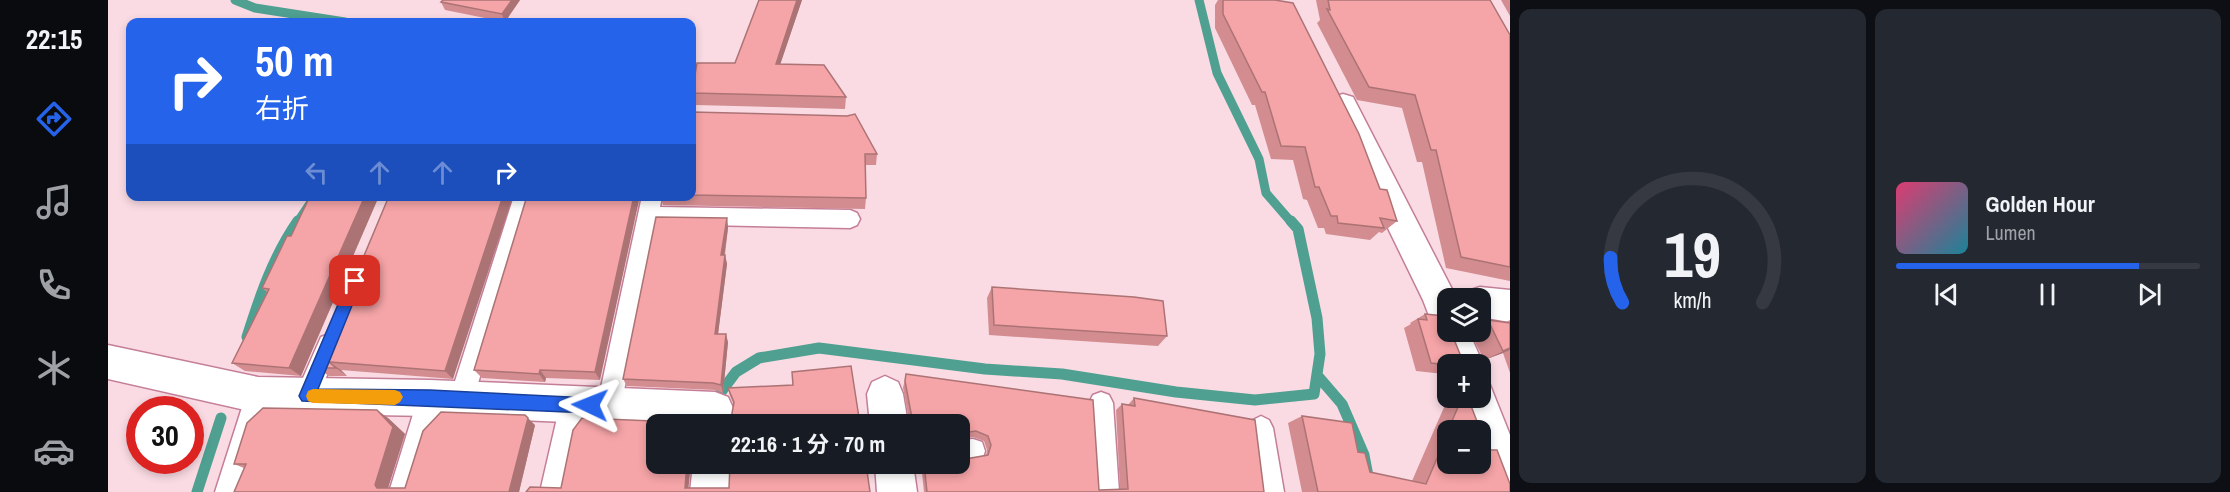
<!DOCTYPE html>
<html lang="ja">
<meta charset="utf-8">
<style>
body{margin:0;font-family:"Archivo Narrow","Noto Sans JP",sans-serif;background:#242831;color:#f1f3f6;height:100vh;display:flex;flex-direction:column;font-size:22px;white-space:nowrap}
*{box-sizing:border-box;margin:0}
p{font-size:20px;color:#9ea1a6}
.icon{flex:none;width:33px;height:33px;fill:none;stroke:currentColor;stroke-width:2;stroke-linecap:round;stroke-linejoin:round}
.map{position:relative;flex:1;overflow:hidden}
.sheet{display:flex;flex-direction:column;gap:9px;padding:9px;background:#0d0f14;width:720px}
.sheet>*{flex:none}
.banner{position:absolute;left:18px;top:18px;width:570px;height:183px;border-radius:12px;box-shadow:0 3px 9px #0003;background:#2563eb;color:#fff;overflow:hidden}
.buttons{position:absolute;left:1329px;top:288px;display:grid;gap:12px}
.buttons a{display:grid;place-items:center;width:54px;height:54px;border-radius:12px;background:#171b24;box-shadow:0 3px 9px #0003;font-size:30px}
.speed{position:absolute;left:18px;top:396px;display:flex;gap:12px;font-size:30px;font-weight:700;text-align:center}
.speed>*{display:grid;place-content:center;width:78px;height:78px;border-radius:50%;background:#171b24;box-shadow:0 3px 9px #0003;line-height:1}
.speed .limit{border:9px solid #d22;background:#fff;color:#111}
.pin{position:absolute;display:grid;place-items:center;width:51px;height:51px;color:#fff;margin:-26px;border-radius:12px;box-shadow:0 3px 9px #0006}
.me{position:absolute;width:66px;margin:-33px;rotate:272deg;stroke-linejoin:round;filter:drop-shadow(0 0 4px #0008)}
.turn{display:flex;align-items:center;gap:21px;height:126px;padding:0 30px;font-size:27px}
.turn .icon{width:78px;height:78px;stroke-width:2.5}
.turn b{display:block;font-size:42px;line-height:51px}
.lanes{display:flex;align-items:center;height:57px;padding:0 30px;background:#0003;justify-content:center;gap:30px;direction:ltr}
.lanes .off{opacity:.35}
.sheet .widget{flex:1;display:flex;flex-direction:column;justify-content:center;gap:9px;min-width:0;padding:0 21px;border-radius:12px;background:#242831}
.sheet .dial{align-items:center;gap:0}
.dial svg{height:156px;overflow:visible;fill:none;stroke:#363941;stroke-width:7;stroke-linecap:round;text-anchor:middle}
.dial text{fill:#f1f3f6;stroke:none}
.song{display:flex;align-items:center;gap:18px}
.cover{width:72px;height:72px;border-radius:9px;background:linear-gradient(135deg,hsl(340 70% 55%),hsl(190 70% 35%))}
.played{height:6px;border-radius:3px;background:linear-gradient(90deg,#2563eb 80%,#363941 80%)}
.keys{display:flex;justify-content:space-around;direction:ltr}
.sheet .tiles{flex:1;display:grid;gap:9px;grid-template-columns:repeat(2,1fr)}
.trip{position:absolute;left:538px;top:414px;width:324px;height:60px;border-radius:12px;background:#171b24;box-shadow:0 3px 9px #0003;font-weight:700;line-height:60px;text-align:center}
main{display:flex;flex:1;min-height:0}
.dock{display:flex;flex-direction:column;width:108px;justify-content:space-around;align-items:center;background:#090b0e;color:#9ea1a6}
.dock .icon{width:42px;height:42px}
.dock .on{color:#2563eb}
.dock b{font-size:27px;color:#f1f3f6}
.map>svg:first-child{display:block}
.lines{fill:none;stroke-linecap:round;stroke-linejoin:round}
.stream-far1{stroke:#4fa091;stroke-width:9}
.stream{stroke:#4fa091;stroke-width:11}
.service-casing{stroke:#c47e97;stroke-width:3}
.minor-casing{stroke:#c47e97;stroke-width:3}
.service{fill:#fff;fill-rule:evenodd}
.minor{fill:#fff;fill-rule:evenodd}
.wall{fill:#d38d90;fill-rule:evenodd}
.shaded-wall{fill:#ac7375}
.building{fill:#f5a4a7;stroke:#ac7375;stroke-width:1.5}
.route{fill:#2563eb;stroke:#184099;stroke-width:1.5}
.slow{fill:#f59e0b}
</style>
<main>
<nav class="dock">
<b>22:15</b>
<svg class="icon on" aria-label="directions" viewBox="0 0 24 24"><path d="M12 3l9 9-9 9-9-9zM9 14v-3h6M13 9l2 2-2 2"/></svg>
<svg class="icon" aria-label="music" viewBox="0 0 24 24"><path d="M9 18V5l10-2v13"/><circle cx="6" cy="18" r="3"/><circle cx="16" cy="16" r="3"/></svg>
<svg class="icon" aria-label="phone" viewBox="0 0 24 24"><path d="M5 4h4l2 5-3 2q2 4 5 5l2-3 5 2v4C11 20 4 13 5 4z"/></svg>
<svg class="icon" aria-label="climate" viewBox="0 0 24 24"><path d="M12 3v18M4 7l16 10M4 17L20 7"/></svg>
<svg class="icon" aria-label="car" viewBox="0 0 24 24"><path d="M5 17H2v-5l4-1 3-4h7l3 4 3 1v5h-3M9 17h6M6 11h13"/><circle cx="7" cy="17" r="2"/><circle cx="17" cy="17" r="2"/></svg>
</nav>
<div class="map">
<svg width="1402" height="492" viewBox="0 0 1402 492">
<rect width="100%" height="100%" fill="#fadbe4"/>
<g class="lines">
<path class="stream-far1" d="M 127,0 L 147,8 L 237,22
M 1091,0 L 1109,73 L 1151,159 L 1158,193 L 1184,223
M 189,223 L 207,196"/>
<path class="stream" d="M 139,337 C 152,296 165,257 190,221
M 1209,375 L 1234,404 L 1256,455 L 1263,492
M 613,392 L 628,372 L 651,358 L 711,348 L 877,369 L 954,374 L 1068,392 L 1147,400 L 1206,394 L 1212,354 L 1209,318 L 1190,229 L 1183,221
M 89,492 L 113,418"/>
<g class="service-casing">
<path id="service" d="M 406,196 L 426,196 L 365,400 L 361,408 L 353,411 L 345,408 L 341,400 Z
M 534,196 L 554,196 L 552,207 L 742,210 L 749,213 L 752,219 L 749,225 L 742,228 L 549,224 L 513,406 L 509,414 L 501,417 L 493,414 L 489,406 Z
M 221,334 L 229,337 L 232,344 L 207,404 L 199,407 L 191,404 L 187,396 L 213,337 Z
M 150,384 L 158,387 L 162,395 L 133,492 L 107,492 L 138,395 L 142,387 Z
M 322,387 L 330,390 L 334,398 L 307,492 L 281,492 L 310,398 L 314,390 Z
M 993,392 L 1001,395 L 1005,403 L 1011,492 L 985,492 L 981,403 L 985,395 Z
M 464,394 L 472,397 L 476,405 L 458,492 L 432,492 L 452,405 L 456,397 Z
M 1153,416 L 1161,420 L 1165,428 L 1176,492 L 1150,492 L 1141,428 L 1145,420 Z
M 865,439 L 874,442 L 877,451 L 874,460 L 852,464 L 850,464 L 852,440 Z"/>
</g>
<g class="minor-casing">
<path id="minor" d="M 1235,94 L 1245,97 L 1348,297 L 1340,298 L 1340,332 L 1361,332 L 1375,364 L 1372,370 L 1372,364 L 1340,365 L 1315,300 L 1220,105 L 1225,97 Z
M 1372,287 L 1402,290 L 1402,322 L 1372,317 L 1372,298 L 1356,298 L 1360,291 Z
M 0,345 L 150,377 L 322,380 L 607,392 L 620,397 L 626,410 L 625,424 L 549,426 L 322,416 L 150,413 L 0,379 Z
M 777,376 L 790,382 L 795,394 L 800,424 L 762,424 L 759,394 L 764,382 Z
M 1372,382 L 1382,385 L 1402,435 L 1402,492 L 1385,492 L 1372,458 L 1372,430 L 1362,430 L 1351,398 L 1372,398 Z
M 585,464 L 623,464 L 622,492 L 582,492 Z
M 767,464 L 805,464 L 809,492 L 769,492 Z"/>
</g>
<use href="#service" class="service"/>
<use href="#minor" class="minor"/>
</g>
<path class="wall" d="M 412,0 L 397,22 L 337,10 L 333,2 Z
M 694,0 L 672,64 L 738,97 L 737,109 L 587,105 L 584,93 L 627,63 Z
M 1110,0 L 1167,0 L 1272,189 L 1289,221 L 1274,233 L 1271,232 L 1262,240 L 1218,234 L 1216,228 L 1210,228 L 1199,200 L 1195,199 L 1185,160 L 1163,159 L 1147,105 L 1144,105 L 1107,28 L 1107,5 Z
M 1208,0 L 1382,0 L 1402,35 L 1402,281 L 1338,268 L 1314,162 L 1309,162 L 1294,108 L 1249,100 L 1209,23 L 1212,20 Z
M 1393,0 L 1402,0 L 1402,16 Z
M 584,112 L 769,154 L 768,165 L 757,165 L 758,198 L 757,209 L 555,205 L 552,196 L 584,196 Z
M 202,196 L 271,196 L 193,376 L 137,371 L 124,363 L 159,292 L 154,288 L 183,236 Z
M 281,196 L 345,379 L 233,370 L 239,376 L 221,376 L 209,368 Z
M 419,196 L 492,380 L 438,378 L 437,382 L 374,378 L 366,370 Z
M 619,218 L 620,228 L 617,255 L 619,264 L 610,334 L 620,342 L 615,393 L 607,390 L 519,386 L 515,379 Z
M 884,287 L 1059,336 L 1050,346 L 881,335 L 879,298 Z
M 1317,314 L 1340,364 L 1340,373 L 1336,374 L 1308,371 L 1296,328 L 1303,324 L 1302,323 Z
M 1380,320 L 1398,322 L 1402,320 L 1402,373 L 1395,353 L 1376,360 L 1362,332 L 1372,332 L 1372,324 Z
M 798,374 L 991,490 L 1012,489 L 1008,410 L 1014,404 L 1020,405 L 1026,398 L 1156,492 L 816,492 L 813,464 L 852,464 L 878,456 L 879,450 L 876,441 L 865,437 L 853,438 L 852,424 L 789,424 L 790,421 L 801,419 L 795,388 Z
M 620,388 L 752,424 L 549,424 L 581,488 L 453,488 L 545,421 L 623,419 L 626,405 L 622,396 Z
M 1340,398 L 1360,398 L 1380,450 L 1402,492 L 1194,492 L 1180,423 L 1194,416 L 1250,452 L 1262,472 L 1304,481 ZM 1340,430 L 1372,430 L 1340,464 Z
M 280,418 L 297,434 L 280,488 L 297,488 L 427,425 L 411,492 L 126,492 L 136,468 L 126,464 Z"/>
<path class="shaded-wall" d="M 404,0 L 412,0 L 397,22 L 394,14 Z
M 689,0 L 694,0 L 668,77 L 668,64 Z
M 257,196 L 271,196 L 193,376 L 181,368 Z
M 395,196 L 405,196 L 345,379 L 337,371 Z
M 526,196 L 532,196 L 492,380 L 487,372 Z
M 619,218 L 620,228 L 615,264 L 613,255 Z
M 617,255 L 619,264 L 609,342 L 607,334 Z
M 618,334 L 620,342 L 615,393 L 613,385 Z
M 1402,348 L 1402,350 L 1395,353 L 1376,360 Z
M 221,362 L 233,370 L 239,376 L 228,368 Z
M 432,370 L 438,378 L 437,382 L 431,374 Z
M 269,410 L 280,418 L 297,434 L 279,491 L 269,488 L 267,485 Z
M 420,418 L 427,425 L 411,492 L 401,492 Z
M 579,464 L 583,464 L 580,492 L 577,488 Z"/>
<path class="building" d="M 335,0 L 404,0 L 394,14 L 333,2 Z
M 651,0 L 689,0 L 668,64 L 716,65 L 738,97 L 584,93 L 589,63 L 627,63 Z
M 1115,0 L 1167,0 L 1185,3 L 1251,134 L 1272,189 L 1279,190 L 1289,221 L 1272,218 L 1276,228 L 1230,223 L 1229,216 L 1223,216 L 1211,187 L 1207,187 L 1197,147 L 1173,146 L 1157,92 L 1154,92 L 1115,14 Z
M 1220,0 L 1382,0 L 1402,35 L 1402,267 L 1353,257 L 1328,150 L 1323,150 L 1307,95 L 1261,87 L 1219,9 L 1222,10 Z
M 584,112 L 739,116 L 747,114 L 769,154 L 757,154 L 758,198 L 584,195 Z
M 202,196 L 257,196 L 181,368 L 124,363 L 161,289 L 154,288 L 179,236 L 183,236 Z
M 281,196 L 395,196 L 337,371 L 221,362 L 228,368 L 209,368 Z
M 419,196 L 526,196 L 487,372 L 432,370 L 431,374 L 366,370 Z
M 548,217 L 619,218 L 613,255 L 617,255 L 607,334 L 618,334 L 613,385 L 605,383 L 515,379 Z
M 884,287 L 1026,297 L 1055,301 L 1059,336 L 886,325 Z
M 1317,314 L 1337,316 L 1340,322 L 1340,332 L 1343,332 L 1354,359 L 1374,358 L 1357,364 L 1340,365 L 1323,363 L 1310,319 L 1319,320 Z
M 1380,320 L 1402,323 L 1402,348 L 1395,351 Z
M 743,366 L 752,424 L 549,424 L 549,464 L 579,464 L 577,488 L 621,488 L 622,464 L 758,464 L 762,492 L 418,492 L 422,487 L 453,488 L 465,430 L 474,418 L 545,421 L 623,419 L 626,402 L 620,388 L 685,385 L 684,372 Z
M 798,374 L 985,400 L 991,490 L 1020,489 L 1014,404 L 1027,406 L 1026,398 L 1147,420 L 1156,492 L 819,492 L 816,464 L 852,464 L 852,460 L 880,455 L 883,445 L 880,436 L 868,431 L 854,433 L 852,455 L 852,424 L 806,424 L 790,421 L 804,418 L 797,381 Z
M 1354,398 L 1360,398 L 1380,450 L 1389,450 L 1402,484 L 1402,492 L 1210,492 L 1194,416 L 1244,423 L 1250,452 L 1257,453 L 1262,472 L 1318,484 L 1340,433 L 1340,464 L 1372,464 L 1372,430 L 1340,430 Z
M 155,408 L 269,410 L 285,427 L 267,485 L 269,488 L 297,488 L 315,431 L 333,412 L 417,415 L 420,418 L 401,492 L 126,492 L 138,464 L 126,464 L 139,423 Z"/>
<path class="route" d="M 247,275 L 254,281 L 210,389 L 322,390 L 482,398 L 488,400 L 490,405 L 488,411 L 482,413 L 194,401 L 191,396 L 240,281 Z"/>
<path class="slow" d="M 205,389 L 287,390 L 292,392 L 295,397 L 292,402 L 287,405 L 205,403 L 200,401 L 198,396 L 200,391 Z"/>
</svg>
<div class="buttons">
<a><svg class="icon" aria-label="layers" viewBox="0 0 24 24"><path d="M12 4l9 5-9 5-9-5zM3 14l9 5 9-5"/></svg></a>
<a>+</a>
<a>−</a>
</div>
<div class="speed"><div class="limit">30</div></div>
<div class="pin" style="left:247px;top:281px;background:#d93025"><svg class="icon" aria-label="arrive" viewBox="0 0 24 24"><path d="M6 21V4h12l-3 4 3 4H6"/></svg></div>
<svg class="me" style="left:482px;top:405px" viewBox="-20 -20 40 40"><path d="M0-17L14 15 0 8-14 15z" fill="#2563eb" stroke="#fff" stroke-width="4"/></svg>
<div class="trip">22:16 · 1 分 · 70 m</div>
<div class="banner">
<div class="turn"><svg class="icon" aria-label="right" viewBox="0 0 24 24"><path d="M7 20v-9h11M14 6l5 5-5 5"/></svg><div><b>50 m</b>右折</div></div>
<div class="lanes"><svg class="icon off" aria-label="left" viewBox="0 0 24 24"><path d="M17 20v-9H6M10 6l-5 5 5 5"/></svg><svg class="icon off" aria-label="ahead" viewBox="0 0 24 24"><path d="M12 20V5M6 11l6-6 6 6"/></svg><svg class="icon off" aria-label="ahead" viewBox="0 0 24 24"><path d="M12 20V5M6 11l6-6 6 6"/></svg><svg class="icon" aria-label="right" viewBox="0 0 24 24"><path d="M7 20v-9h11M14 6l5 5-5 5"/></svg></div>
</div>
</div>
<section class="sheet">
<div class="tiles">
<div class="widget dial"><svg viewBox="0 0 100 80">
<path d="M14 69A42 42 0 1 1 86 69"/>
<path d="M14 69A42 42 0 0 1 8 46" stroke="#2563eb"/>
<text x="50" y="56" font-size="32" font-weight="700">19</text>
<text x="50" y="72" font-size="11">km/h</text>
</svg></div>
<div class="widget">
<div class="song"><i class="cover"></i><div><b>Golden Hour</b><p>Lumen</p></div></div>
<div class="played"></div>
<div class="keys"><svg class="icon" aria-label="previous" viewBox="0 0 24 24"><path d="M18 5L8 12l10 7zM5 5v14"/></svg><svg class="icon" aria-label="pause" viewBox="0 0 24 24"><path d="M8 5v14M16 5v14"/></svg><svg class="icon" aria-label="next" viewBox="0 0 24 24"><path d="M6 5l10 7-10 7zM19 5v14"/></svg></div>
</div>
</div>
</section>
</main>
